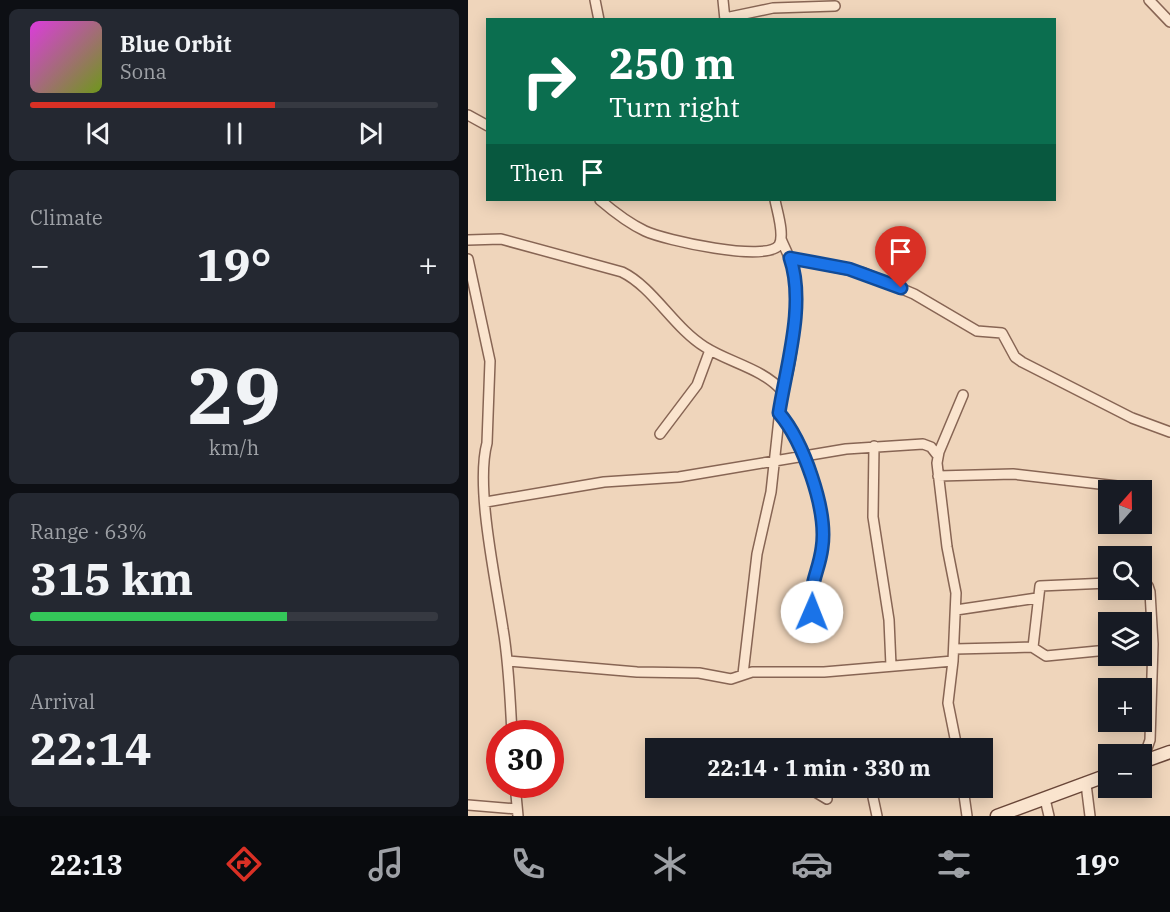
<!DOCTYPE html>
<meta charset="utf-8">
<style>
body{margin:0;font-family:"IBM Plex Serif",serif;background:#242831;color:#f1f3f6;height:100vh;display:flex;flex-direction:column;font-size:22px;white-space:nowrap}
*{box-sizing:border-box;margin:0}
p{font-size:20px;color:#9ea1a6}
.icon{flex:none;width:33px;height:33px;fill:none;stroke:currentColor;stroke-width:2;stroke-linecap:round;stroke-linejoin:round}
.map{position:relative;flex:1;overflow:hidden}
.panel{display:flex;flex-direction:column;gap:9px;padding:9px;background:#0d0f14;width:468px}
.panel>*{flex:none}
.banner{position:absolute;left:18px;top:18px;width:570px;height:183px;border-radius:0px;box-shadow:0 3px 15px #0003;background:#0b6e4f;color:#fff;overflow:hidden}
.needle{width:39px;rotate:20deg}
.tools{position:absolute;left:630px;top:480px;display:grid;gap:12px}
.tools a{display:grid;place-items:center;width:54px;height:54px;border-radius:0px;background:#171b24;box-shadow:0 3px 15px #0003;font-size:30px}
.speed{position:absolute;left:18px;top:720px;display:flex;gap:12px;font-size:30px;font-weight:700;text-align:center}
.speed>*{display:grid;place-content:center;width:78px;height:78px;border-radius:50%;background:#171b24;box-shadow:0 3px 15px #0003;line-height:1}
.speed .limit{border:9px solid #d22;background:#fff;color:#111}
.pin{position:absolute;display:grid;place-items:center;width:51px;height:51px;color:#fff;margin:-62px -26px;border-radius:50% 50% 50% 0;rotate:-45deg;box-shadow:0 0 6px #0007}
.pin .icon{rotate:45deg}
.me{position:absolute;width:66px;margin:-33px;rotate:1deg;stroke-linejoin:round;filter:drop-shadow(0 0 4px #0008)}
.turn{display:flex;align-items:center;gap:21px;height:126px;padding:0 24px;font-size:27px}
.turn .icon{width:78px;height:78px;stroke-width:2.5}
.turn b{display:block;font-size:42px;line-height:51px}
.then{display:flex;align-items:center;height:57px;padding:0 24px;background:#0003;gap:12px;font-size:22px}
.big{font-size:45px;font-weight:800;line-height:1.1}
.panel .tile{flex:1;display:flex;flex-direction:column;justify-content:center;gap:9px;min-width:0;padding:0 21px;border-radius:9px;background:#242831}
.panel .dial{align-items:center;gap:0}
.dial b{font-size:78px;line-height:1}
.song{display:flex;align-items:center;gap:18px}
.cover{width:72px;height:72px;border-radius:9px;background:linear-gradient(135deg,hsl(300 70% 55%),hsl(80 70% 35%))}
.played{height:6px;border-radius:3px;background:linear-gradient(90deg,#d93025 60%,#363941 60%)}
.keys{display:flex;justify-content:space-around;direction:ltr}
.heat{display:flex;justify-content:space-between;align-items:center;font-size:33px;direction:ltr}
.charge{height:9px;border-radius:4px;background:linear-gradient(90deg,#34c759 63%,#363941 0)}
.trip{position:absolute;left:177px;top:738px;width:348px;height:60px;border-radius:0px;background:#171b24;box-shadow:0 3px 15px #0003;font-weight:800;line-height:60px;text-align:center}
.tabs{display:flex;height:96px;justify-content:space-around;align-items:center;background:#090b0e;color:#9ea1a6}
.tabs .icon{width:42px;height:42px}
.tabs .active{color:#d93025}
.tabs b{font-size:27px;color:#f1f3f6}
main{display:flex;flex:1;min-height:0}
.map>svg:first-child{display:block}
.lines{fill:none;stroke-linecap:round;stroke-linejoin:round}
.street-casing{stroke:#876554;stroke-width:12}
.secondary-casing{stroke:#694638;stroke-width:15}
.street{stroke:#fae4ce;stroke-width:9}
.secondary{stroke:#fae4ce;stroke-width:12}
.route-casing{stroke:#114b97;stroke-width:15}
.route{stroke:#1a73e8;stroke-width:10}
</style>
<main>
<section class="panel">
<div class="tile">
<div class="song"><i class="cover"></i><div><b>Blue Orbit</b><p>Sona</p></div></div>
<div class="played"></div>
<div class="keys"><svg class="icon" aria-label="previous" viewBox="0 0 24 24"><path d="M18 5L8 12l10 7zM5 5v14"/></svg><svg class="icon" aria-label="pause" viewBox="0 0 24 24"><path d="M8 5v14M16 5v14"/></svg><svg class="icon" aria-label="next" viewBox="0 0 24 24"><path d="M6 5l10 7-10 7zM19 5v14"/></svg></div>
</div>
<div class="tile"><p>Climate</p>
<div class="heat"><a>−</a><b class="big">19°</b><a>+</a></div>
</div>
<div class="tile dial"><b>29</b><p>km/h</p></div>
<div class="tile"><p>Range · 63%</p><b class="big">315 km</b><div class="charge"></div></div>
<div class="tile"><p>Arrival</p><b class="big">22:14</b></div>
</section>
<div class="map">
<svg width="702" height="816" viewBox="0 0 702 816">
<rect width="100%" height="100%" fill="#efd5bb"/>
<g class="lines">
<g class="street-casing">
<path id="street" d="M 127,0 L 131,20
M 255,0 L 257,20
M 681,0 L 702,22
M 257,18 L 305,8 L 367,6
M 0,115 L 20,126
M 132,200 C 146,212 160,223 177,231 C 196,240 299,263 311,245 C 317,235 309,211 307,200
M 313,239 C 317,249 323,259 325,269 C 331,296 325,366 314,391
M 0,240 L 33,239 L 154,272 C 185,287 206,328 237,347 C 260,362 296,369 314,391 L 303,492 L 289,554 L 275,674
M 322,258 L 396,273 L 446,294 L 509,331 L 534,333 L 547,357 L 554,362 L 664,418 L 702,432
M 0,259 L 22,361 L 19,443 C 7,487 28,581 35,629 C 41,664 42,698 44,734
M 311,413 C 340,446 354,498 355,542 C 355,570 328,600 354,624
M 192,434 L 229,385 L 242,350
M 406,446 L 405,517 L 421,620 L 423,666
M 470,476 L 545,474 L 649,486
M 18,502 L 136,482 L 211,477 L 378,449 L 455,444 L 463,447 L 470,456
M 674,584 L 680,586 L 682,592 L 685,644 L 682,740 L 674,762
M 488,610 L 569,598
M 564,647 L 578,656 L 640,650
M 486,649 L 565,647 L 572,586 L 640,583
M 40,661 L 169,672 L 231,673 L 263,679 L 284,672 L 356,672 L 485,661
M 639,703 L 640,703
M 489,748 L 480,703 L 485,661 L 488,593 L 479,547 L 469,463 L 471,452 L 495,395
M 47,784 L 50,816
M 618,784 L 622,816
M 348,788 L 349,793 L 359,799
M 403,788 L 409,816
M 495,788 L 499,816
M 577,799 L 581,816
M 0,805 L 49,809"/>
</g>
<g class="secondary-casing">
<path id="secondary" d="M 674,762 L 702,752
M 529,816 L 640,775"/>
</g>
<use href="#street" class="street"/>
<use href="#secondary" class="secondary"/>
</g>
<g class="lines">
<g class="route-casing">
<path id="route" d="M 344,612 C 340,585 351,572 354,548 C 360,510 335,441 311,413 C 318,367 338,304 322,258 L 381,269 L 433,288"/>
</g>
<use href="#route" class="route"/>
</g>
</svg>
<div class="tools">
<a><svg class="needle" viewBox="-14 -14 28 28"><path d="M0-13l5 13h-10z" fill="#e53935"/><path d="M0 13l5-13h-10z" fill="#9ea1a6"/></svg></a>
<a><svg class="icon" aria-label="search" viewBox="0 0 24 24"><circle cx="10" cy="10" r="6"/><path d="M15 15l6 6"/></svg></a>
<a><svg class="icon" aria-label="layers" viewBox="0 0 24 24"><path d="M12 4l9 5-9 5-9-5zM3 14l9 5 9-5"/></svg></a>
<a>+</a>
<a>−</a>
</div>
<div class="speed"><div class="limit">30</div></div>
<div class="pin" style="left:433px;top:288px;background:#d93025"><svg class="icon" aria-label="arrive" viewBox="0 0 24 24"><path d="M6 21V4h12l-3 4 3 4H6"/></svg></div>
<svg class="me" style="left:344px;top:612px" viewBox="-20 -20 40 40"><circle r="19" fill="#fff"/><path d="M0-13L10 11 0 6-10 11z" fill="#1a73e8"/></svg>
<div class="trip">22:14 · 1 min · 330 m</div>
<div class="banner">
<div class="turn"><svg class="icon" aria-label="right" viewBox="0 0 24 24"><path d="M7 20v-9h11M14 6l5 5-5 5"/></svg><div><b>250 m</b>Turn right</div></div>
<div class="then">Then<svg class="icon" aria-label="arrive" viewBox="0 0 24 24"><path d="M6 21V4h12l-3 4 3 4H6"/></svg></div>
</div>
</div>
</main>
<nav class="tabs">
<b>22:13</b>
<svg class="icon active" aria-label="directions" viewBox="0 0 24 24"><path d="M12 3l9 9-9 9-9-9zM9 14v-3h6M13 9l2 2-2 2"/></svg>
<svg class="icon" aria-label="music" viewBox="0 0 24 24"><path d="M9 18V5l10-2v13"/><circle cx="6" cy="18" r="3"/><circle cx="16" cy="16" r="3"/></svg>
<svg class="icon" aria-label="phone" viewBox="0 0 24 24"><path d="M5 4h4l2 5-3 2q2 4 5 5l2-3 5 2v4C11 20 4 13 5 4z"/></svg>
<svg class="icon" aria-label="climate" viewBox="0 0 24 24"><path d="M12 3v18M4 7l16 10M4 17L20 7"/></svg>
<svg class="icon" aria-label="car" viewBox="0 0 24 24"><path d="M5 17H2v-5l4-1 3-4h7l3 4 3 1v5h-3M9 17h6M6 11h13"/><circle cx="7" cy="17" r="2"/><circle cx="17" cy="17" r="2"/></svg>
<svg class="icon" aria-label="filters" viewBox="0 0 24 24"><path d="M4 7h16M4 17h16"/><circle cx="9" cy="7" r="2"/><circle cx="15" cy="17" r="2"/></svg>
<b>19°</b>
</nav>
